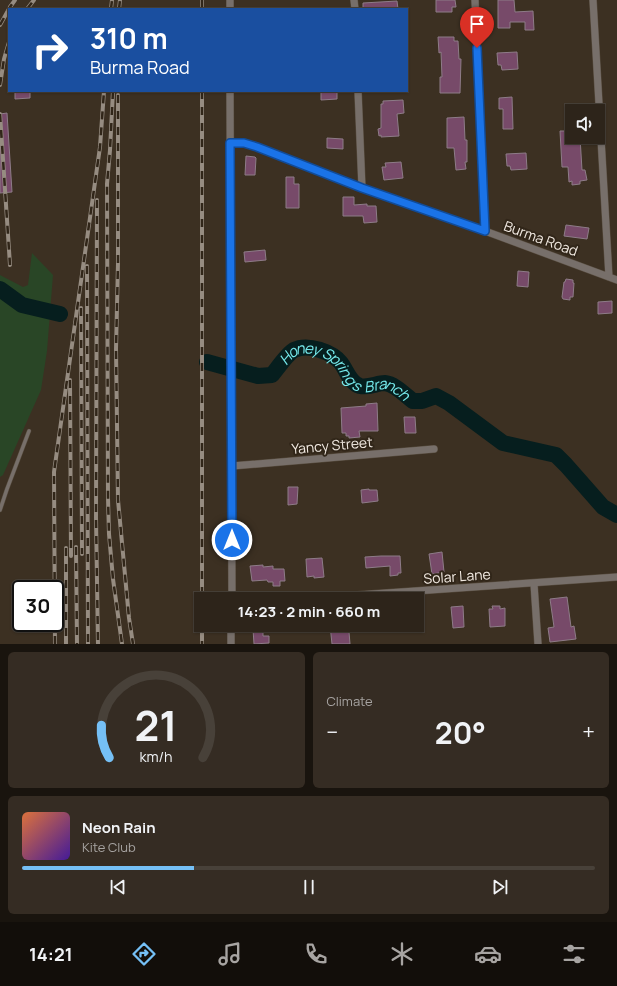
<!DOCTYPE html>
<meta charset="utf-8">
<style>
body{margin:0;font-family:Manrope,sans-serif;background:#352c23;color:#f1f3f6;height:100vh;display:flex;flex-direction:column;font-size:15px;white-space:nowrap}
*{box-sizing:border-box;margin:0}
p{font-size:13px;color:#a7a4a2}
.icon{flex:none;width:22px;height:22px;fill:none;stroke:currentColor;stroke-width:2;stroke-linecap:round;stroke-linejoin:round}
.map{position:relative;height:644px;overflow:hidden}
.side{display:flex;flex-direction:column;gap:8px;padding:8px;background:#19140e;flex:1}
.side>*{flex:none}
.hud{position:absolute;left:8px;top:8px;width:400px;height:84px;border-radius:0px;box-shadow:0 1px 3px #0004,0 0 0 1px #484139;background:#1a4fa0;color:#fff;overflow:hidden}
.fabs{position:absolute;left:565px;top:104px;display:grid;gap:8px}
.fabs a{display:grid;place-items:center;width:40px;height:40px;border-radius:0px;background:#2d241a;box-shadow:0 1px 3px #0004,0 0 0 1px #484139;font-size:20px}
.speed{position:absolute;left:12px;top:580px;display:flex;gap:8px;font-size:20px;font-weight:700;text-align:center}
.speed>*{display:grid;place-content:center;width:52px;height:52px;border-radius:50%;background:#2d241a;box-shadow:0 1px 3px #0004,0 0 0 1px #484139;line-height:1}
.speed .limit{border:2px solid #111;border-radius:6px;background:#fff;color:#111}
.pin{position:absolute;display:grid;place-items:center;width:34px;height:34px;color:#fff;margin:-41px -17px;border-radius:50% 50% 50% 0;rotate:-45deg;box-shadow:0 0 4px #0007}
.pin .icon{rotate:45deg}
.me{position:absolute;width:44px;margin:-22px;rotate:0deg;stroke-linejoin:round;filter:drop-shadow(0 0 3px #0008)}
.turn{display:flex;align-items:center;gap:14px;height:84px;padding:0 16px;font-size:18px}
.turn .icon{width:52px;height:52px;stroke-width:2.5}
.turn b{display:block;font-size:28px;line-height:34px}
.big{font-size:30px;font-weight:700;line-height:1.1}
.side .widget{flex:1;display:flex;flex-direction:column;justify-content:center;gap:6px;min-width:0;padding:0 14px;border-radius:6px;background:#352c23}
.side .dial{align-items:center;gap:0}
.dial svg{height:104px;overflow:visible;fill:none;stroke:#484139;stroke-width:7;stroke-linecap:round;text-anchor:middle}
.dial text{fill:#f1f3f6;stroke:none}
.song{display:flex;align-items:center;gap:12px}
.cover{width:48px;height:48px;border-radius:6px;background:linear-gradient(135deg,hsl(20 70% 55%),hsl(260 70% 35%))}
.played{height:4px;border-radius:2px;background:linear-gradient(90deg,#75c0f6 30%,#484139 30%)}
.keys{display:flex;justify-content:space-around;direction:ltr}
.heat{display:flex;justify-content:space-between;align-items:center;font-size:22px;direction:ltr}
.side .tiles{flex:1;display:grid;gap:8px;grid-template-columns:1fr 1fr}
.widget:last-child{grid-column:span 2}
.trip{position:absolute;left:194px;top:592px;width:230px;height:40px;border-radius:0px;background:#2d241a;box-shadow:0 1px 3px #0004,0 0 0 1px #484139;font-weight:700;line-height:40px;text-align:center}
.tab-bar{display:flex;height:64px;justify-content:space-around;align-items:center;background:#120e0a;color:#a7a4a2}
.tab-bar .icon{width:28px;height:28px}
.tab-bar .current{color:#75c0f6}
.tab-bar b{font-size:18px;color:#f1f3f6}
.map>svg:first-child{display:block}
.green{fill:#294626}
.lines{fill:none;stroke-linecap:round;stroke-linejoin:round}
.river{stroke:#061e1e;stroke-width:16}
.building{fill:#774a69;stroke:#8e7c88}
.service-casing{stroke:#594e41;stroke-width:4.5}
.minor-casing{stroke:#594e41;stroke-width:8}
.service{stroke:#776f6a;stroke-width:3.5}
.minor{stroke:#776f6a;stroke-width:7}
.rail-casing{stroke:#968c81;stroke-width:4}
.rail{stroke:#312619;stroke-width:2.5;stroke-dasharray:8;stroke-linecap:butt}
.route-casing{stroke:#114b97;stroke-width:10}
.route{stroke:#1a73e8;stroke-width:7}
.labels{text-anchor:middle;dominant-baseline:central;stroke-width:4;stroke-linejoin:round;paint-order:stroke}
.street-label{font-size:14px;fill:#f2eae2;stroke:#312619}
.water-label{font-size:15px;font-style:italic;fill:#76eaec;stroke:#312619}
</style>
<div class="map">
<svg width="617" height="644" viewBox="0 0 617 644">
<rect width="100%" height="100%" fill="#3c3022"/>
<path class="green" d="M 32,253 L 53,275 L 47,351 L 41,390 L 3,475 L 0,477 L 0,275 L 23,287 L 28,285 Z"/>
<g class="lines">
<g class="river">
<path d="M 0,289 L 22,305 L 60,314"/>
<path id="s1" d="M 207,362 L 258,376 L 272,375 C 277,369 287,354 294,350 C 308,343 332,352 341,363 C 347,371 350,383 360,386 C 369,388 377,383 385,383 C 395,384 405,395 413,401 L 422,401 L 436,396 L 449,403 L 503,443 L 556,455 L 566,465 L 603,507 L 617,515"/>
</g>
</g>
<path class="building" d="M 436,0 L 455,0 L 456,7 L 452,7 L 452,12 L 436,12 Z
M 498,0 L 514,0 L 515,12 L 533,11 L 534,30 L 525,30 L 525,22 L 510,22 L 510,28 L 498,28 Z
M 397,1 L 398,9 L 363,9 L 363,3 Z
M 438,37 L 454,37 L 454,41 L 458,41 L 459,59 L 461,59 L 460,93 L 440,93 L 440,77 L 442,77 L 441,52 L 439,53 Z
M 517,52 L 518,69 L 502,70 L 501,65 L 498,65 L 497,53 Z
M 15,91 L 30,91 L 30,98 L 15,99 Z
M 321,91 L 337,91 L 337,99 L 321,100 Z
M 512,97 L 513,129 L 503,129 L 503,109 L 499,109 L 499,98 Z
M 403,100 L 404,113 L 397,114 L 399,136 L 381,137 L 381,135 L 379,136 L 378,129 L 381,128 L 381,104 L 383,104 L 383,101 Z
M 572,110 L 572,137 L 580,137 L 582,170 L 585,170 L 587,180 L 580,181 L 580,184 L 572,185 L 572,181 L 569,182 L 568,167 L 562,167 L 560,131 L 568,131 L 565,123 L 565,111 Z
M 7,113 L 12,192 L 0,193 L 0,114 Z
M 464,117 L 465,140 L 467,140 L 467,162 L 465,162 L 466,169 L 456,170 L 454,148 L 447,148 L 447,118 Z
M 327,138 L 343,139 L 343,149 L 327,148 Z
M 526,153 L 527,169 L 511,170 L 510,166 L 507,166 L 506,154 Z
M 246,156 L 255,157 L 256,158 L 255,175 L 245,175 Z
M 401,162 L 403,178 L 384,180 L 382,167 L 386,167 L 385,163 Z
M 286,177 L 294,177 L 294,184 L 299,184 L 299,208 L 286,208 Z
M 343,197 L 354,197 L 354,205 L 367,204 L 367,206 L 376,206 L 377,222 L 364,223 L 363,216 L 343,216 Z
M 566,225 L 589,228 L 587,239 L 564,236 Z
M 265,250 L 266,260 L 245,262 L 244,252 Z
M 518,271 L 529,272 L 528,287 L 517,286 Z
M 566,279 L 573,280 L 573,283 L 574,283 L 573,297 L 570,297 L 570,300 L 563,299 L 562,297 L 564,282 L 565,282 Z
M 612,301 L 612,313 L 598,314 L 598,302 Z
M 377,403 L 378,431 L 359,431 L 360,437 L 349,438 L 349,436 L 346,436 L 346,433 L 342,433 L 341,408 L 366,406 L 366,404 Z
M 404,417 L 415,417 L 416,433 L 405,433 Z
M 288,487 L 298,487 L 297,504 L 288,505 Z
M 369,489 L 369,490 L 377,490 L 378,501 L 362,503 L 361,490 Z
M 442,552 L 444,572 L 432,574 L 429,554 Z
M 381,556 L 400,556 L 401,573 L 398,573 L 398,575 L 390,576 L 390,566 L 366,568 L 365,557 Z
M 322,558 L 324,577 L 314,578 L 314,576 L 307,577 L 306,559 Z
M 263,565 L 263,567 L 273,566 L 273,569 L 284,569 L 285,581 L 280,581 L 280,586 L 273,586 L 273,582 L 268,582 L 267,580 L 252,581 L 250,566 Z
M 567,597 L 571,627 L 574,626 L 576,639 L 550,642 L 548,628 L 554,627 L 550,599 Z
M 463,606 L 464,627 L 453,628 L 451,607 Z
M 492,606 L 500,606 L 500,609 L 505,608 L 505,626 L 490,627 L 489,609 L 493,609 Z
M 330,625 L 370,625 L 370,629 L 349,632 L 350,644 L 332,644 Z
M 253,629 L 261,629 L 261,631 L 263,631 L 263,636 L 269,636 L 269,643 L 254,644 Z"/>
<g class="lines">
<g class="service-casing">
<path id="service" d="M 0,510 L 7,489 L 29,431"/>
</g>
<g class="minor-casing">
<path id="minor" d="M 354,0 L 355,9
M 475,0 L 485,231
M 593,0 L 609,277
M 230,9 L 230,0
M 230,91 L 232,599
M 358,91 L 362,188
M 230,143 L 244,143 L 257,147 L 362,188 L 485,231 L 617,280
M 232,466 L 434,449
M 534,584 L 538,644
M 299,599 L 617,577
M 231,644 L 231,625"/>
</g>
<use href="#service" class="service"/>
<use href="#minor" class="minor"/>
<g class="rail-casing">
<path id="rail" d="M 202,0 L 202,9
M 27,9 L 34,0
M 111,9 L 112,0
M 119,9 L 120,0
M 0,25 L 10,7 L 15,0
M 0,85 L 4,59 L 9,42
M 113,91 L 110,150 L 107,184 L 108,498 L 109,534 L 113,579 L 122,644
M 202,91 L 202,599
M 118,95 L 118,263 L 116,349 L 118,500 L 129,618 L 133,644
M 0,114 L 10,265
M 97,200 L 96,518 L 98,644
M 87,266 L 88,644
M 81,308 L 82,554
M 70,380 L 71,556
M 76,547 L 77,644
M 66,548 L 66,644
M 202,625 L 202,644
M 55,644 L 54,472 L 100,147 L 104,91"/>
</g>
<use href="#rail" class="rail"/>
</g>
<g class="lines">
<g class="route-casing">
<path id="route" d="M 232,540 L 230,143 L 244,143 L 257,147 L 362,188 L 485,231 L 477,48"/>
</g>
<use href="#route" class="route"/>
</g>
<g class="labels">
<g class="street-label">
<text transform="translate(541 238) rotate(20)">Burma Road</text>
<text transform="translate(332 445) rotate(-5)">Yancy Street</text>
<text transform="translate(457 576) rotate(-4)">Solar Lane</text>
</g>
<g class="water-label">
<text stroke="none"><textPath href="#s1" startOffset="159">Honey Springs Branch</textPath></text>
</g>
</g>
</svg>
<div class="fabs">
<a><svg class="icon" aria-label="sound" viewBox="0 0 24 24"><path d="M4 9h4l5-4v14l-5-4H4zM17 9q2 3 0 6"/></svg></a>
</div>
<div class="speed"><div class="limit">30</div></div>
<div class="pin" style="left:477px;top:48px;background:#d93025"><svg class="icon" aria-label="arrive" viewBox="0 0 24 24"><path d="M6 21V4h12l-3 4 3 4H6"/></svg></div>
<svg class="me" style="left:232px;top:540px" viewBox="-20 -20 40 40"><circle r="17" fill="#1a73e8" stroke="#fff" stroke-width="3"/><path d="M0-11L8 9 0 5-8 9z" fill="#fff"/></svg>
<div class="trip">14:23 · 2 min · 660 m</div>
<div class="hud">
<div class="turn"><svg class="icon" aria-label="right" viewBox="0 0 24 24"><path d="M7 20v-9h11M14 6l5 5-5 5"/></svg><div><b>310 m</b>Burma Road</div></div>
</div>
</div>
<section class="side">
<div class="tiles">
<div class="widget dial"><svg viewBox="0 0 100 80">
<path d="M14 69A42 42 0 1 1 86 69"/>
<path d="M14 69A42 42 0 0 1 8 44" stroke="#75c0f6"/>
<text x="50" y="56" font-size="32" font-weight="700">21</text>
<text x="50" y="72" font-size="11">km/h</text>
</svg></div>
<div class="widget"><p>Climate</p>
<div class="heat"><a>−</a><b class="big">20°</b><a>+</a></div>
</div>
<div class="widget">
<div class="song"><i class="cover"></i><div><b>Neon Rain</b><p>Kite Club</p></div></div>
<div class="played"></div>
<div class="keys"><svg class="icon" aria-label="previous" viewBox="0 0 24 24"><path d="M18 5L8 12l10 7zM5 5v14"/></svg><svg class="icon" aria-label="pause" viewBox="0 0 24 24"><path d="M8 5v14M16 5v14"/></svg><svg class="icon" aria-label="next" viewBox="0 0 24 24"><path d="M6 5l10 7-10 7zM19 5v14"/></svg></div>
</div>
</div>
</section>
<nav class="tab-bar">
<b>14:21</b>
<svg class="icon current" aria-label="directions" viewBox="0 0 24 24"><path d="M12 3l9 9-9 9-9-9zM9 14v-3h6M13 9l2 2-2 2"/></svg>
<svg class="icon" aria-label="music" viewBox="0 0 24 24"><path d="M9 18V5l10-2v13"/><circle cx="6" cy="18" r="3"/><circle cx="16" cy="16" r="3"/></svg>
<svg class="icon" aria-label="phone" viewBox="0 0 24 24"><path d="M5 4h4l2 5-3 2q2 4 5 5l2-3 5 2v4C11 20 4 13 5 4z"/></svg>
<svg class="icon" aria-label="climate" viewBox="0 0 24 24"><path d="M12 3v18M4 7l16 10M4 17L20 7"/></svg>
<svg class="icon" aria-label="car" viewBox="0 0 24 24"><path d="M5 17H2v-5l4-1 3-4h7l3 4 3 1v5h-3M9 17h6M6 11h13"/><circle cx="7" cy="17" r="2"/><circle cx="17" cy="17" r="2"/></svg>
<svg class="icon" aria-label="filters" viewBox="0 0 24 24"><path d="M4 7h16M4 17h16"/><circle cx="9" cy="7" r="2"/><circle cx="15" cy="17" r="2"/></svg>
</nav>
